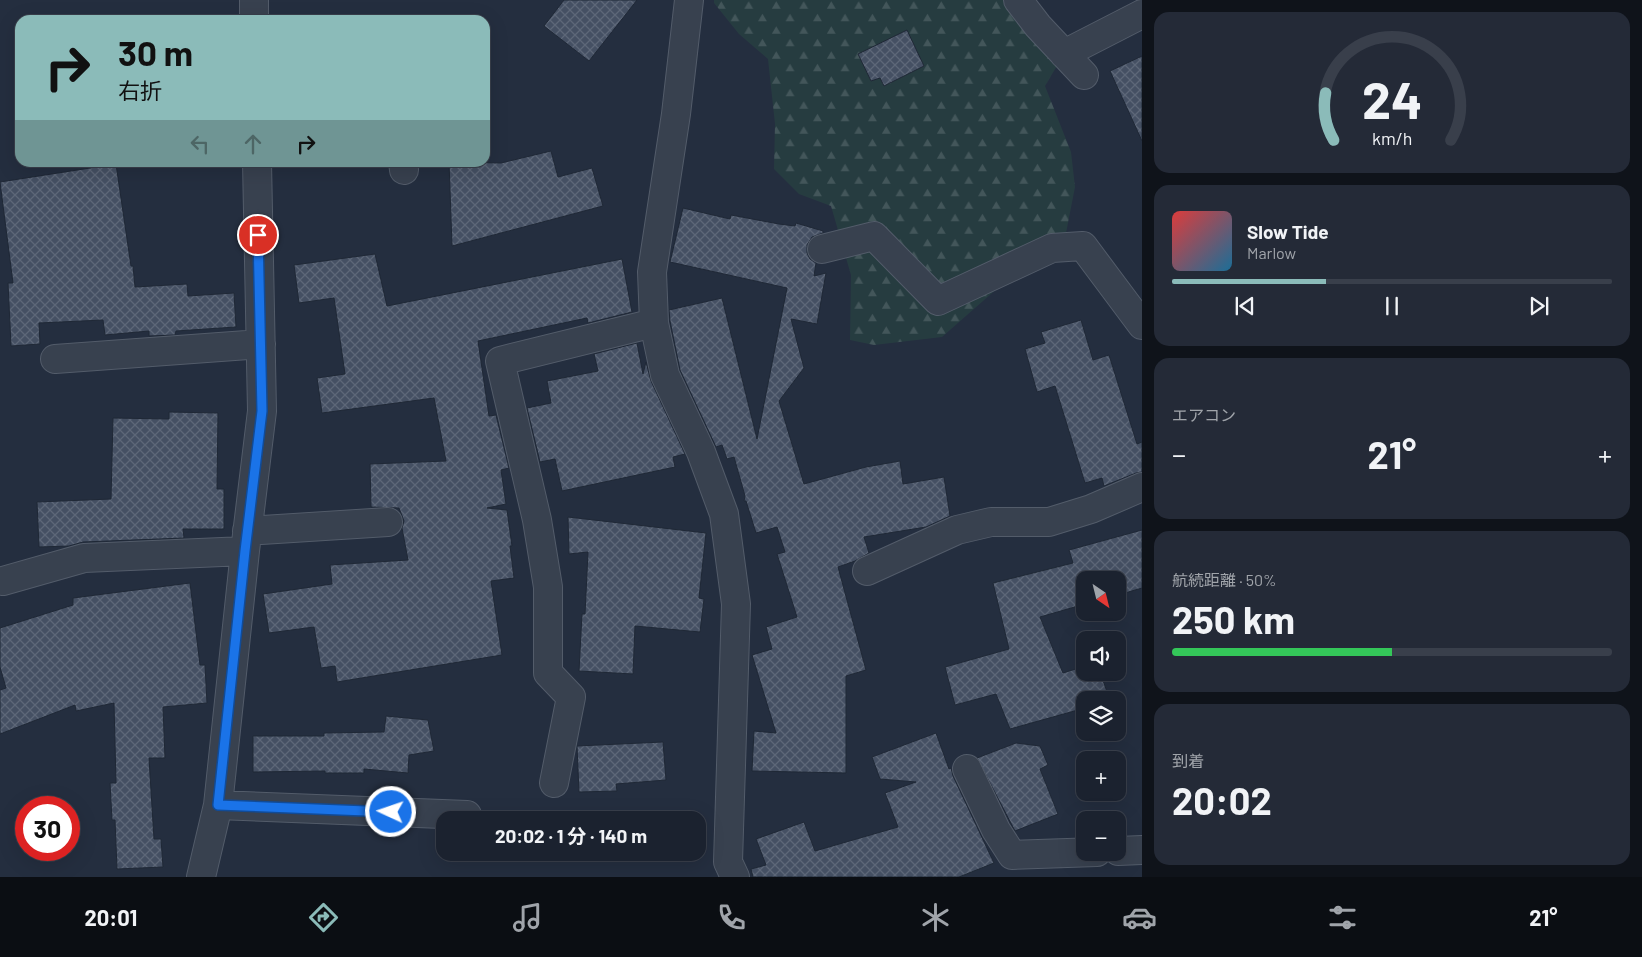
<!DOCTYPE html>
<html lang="ja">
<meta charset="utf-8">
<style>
body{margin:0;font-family:Barlow,"Noto Sans JP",sans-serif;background:#242a37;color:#f1f3f6;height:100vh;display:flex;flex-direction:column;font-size:19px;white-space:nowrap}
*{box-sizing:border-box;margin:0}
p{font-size:16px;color:#a0a4aa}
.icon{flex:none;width:28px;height:28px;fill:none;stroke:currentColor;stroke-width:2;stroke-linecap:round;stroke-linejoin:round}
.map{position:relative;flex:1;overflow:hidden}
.sheet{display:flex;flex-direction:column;gap:12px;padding:12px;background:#0f131a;width:500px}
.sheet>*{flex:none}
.guide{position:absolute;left:15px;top:15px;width:475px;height:152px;border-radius:15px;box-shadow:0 5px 20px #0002,0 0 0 1px #393f4b;background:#8bbbb9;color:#111;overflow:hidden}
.needle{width:32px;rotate:145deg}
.fabs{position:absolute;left:1076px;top:571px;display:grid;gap:10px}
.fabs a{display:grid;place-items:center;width:50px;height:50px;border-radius:10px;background:#1b222f;box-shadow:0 5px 20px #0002,0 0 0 1px #393f4b;font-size:25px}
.speed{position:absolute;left:15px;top:796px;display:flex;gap:10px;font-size:25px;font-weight:700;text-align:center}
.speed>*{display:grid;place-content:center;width:65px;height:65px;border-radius:50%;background:#1b222f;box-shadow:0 5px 20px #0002,0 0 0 1px #393f4b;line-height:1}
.speed .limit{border:8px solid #d22;background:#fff;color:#111}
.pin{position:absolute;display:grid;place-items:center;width:42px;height:42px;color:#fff;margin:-21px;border:2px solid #fff;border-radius:50%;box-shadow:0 1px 5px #0007}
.me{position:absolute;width:55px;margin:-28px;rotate:273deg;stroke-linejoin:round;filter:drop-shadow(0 0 4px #0008)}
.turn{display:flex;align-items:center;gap:18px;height:105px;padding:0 20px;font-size:22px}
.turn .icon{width:65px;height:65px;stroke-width:2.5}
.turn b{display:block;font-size:35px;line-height:42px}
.lanes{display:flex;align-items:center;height:48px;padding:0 20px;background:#0003;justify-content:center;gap:25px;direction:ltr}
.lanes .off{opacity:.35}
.big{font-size:38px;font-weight:700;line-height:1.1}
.sheet .widget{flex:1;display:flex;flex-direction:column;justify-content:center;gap:8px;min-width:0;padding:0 18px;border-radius:15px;background:#242a37}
.sheet .dial{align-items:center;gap:0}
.dial svg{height:130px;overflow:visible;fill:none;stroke:#393f4b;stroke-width:7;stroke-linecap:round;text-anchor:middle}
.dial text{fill:#f1f3f6;stroke:none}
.song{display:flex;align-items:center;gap:15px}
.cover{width:60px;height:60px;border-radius:8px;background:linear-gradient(135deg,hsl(0 70% 55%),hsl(200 70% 35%))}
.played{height:5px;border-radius:2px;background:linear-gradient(90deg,#8bbbb9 35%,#393f4b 35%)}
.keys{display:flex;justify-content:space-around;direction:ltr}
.heat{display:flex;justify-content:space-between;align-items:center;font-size:28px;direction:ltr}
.charge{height:8px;border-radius:4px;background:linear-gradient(90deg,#34c759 50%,#393f4b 0)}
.trip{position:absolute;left:436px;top:811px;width:270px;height:50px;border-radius:15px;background:#1b222f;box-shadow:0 5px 20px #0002,0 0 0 1px #393f4b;font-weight:700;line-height:50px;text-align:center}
.tabs{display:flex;height:80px;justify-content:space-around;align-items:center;background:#0b0e13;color:#a0a4aa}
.tabs .icon{width:35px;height:35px}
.tabs .active{color:#8bbbb9}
.tabs b{font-size:22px;color:#f1f3f6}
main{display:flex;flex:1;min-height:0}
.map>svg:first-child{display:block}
.forest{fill:url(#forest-firs)}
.building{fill:url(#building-cross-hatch);stroke:#1f2836}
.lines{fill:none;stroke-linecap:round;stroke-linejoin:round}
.minor-casing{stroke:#535c6a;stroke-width:30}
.minor{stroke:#38414f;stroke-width:28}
.route-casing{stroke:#114b97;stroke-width:12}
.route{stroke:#1a73e8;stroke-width:9}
</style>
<main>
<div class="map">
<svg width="1142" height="877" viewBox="0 0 1142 877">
<defs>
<pattern id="forest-firs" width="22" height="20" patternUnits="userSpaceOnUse" patternTransform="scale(1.25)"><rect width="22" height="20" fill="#263c40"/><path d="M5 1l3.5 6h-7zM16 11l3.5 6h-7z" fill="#43565a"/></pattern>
<pattern id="building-cross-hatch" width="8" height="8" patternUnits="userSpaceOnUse" patternTransform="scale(1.25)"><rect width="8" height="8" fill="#455063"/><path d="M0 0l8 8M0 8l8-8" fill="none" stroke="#5d6778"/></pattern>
</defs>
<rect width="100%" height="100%" fill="#242e3f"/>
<path class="forest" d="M 714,0 L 1017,0 L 1064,54 L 1045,86 L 1071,152 L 1075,187 L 1066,233 L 1033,257 L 942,337 L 874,345 L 850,340 L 851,275 L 831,206 L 799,194 L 774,169 L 775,124 L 768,59 L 739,34 L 714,3 Z"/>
<path class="building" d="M 564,0 L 637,0 L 589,61 L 544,26 Z
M 907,30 L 924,66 L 884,86 L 880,78 L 871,81 L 858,54 Z
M 1142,56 L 1142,141 L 1110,71 Z
M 551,151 L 558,177 L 592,168 L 603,206 L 452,246 L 449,162 L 501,163 Z
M 116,164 L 131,266 L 133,266 L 135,287 L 187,284 L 188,296 L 234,293 L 236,327 L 176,331 L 175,335 L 149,336 L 149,331 L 105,335 L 103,320 L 39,323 L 40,344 L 11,346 L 8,283 L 13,283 L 0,182 Z
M 683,208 L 730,219 L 731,215 L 779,224 L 795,226 L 796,223 L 823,231 L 823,233 L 812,237 L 807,245 L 807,253 L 810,259 L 816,263 L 814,276 L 826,273 L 817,324 L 791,319 L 804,368 L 779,401 L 804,484 L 866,467 L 900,461 L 903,484 L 944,477 L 950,516 L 926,527 L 864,537 L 869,553 L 855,561 L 838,567 L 866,670 L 846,676 L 846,773 L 752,771 L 754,731 L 776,733 L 752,655 L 772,649 L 766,627 L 797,617 L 777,554 L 785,552 L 777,527 L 756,533 L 746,501 L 744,501 L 745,496 L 734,457 L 727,459 L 722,445 L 716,447 L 680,370 L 670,321 L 669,310 L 722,298 L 757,439 L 787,288 L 670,262 Z
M 375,254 L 387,306 L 622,259 L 632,312 L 588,323 L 587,318 L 478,341 L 489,416 L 496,415 L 509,468 L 501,470 L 506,504 L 487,508 L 507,510 L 512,546 L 510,546 L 514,578 L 491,581 L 502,655 L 337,682 L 335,666 L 321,668 L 314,627 L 269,633 L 263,594 L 332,584 L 330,565 L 408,560 L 402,528 L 404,521 L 399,508 L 371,507 L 370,464 L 446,461 L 434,398 L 322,413 L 317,378 L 345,374 L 334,298 L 299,303 L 294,265 Z
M 1081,320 L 1093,360 L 1109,355 L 1137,444 L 1142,442 L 1142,472 L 1136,473 L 1104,486 L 1102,478 L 1085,483 L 1055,386 L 1037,392 L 1025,349 L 1045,343 L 1041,332 Z
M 637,343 L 643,374 L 646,362 L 651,381 L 685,454 L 673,457 L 675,467 L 562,491 L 555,459 L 540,462 L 527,408 L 551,403 L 547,381 L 598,371 L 594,354 Z
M 169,412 L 218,413 L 217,489 L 224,489 L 224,529 L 183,529 L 184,538 L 83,542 L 69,546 L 39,547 L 37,502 L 111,499 L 113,418 L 169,419 Z
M 568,517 L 706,533 L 699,598 L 704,599 L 700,632 L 635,626 L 633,674 L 579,671 L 582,614 L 585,614 L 588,552 L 569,554 Z
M 1142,530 L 1142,588 L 1118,595 L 1118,580 L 1085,580 L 1085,604 L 1040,617 L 1063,673 L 1085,666 L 1085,672 L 1100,672 L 1110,700 L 1085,700 L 1085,708 L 1010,729 L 996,694 L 955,705 L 945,667 L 1009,649 L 993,583 L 1073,563 L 1069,550 Z
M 190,583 L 200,665 L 205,665 L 207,703 L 163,707 L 165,758 L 149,758 L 154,839 L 161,839 L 163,867 L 117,869 L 115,820 L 112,820 L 110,783 L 116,783 L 114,703 L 76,711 L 75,705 L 0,734 L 0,690 L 6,688 L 0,667 L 0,628 L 73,605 L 73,598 Z
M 386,716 L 428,720 L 434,751 L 409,755 L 408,773 L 364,769 L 364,773 L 325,773 L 325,771 L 253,772 L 253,736 L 324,736 L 324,733 L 384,732 Z
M 936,733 L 949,769 L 951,768 L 953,776 L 994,863 L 959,877 L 753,877 L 751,869 L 766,865 L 756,839 L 804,822 L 815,851 L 898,827 L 885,793 L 916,782 L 880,779 L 872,757 Z
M 663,742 L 666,780 L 616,784 L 617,791 L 579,792 L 577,746 Z
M 1016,743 L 1040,746 L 1048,765 L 1040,769 L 1058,814 L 1015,831 L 977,758 Z"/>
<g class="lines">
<g class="minor-casing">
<path id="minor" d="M 254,0 L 254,20
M 689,0 L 676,114 L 652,272 L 654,323 L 665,375 L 701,452 L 724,514 L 736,604 L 728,862 L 735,877
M 1018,0 L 1038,26 L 1084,75
M 1064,54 L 1142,14
M 403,162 L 404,170
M 822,249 L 874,236 L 938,301 L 1052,248 L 1083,246 L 1142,325
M 55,359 L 261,344
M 247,531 L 388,522
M 867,571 L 957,530 L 991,522 L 1049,522 L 1091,509 L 1142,487
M 3,581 L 84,558 L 245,551
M 967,769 L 996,830 L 1012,855 L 1097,852
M 554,783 L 571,697 L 548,673 L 548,587 L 537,520 L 500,361 L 654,323
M 218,805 L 467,815
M 1118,851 L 1142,850
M 201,877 L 218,805 L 245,551 L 262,411 L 257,162"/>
</g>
<use href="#minor" class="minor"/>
</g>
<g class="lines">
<g class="route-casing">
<path id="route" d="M 258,235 L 262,411 L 245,551 L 218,805 L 391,812"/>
</g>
<use href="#route" class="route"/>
</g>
</svg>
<div class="fabs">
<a><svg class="needle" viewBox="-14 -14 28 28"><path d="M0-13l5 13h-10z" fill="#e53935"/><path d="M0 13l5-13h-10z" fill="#a0a4aa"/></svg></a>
<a><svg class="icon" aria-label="sound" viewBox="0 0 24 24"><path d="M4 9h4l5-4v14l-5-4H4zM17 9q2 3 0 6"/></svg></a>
<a><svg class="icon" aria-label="layers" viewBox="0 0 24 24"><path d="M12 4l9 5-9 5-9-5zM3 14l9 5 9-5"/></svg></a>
<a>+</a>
<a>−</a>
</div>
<div class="speed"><div class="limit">30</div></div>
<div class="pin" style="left:258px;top:235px;background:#d93025"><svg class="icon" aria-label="arrive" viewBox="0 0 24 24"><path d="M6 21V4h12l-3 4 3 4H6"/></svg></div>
<svg class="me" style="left:391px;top:812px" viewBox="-20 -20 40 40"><circle r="17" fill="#1a73e8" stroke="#fff" stroke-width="3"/><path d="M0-11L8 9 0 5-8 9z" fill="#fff"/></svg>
<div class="trip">20:02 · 1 分 · 140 m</div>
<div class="guide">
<div class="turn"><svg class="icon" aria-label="right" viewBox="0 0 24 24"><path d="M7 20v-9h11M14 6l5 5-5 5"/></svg><div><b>30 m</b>右折</div></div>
<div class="lanes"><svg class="icon off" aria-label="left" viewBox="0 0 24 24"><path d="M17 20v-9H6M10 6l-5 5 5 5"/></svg><svg class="icon off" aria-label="ahead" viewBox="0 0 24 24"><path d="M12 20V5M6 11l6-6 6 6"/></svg><svg class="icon" aria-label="right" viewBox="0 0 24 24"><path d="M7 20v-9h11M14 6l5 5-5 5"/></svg></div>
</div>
</div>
<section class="sheet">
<div class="widget dial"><svg viewBox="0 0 100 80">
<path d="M14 69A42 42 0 1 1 86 69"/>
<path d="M14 69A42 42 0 0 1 9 40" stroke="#8bbbb9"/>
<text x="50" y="56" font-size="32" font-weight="700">24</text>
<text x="50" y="72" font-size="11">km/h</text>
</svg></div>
<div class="widget">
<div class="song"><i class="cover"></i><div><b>Slow Tide</b><p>Marlow</p></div></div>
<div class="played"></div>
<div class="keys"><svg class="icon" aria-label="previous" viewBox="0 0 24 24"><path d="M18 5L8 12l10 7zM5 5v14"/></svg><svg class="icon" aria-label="pause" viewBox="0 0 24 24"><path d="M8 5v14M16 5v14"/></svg><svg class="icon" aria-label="next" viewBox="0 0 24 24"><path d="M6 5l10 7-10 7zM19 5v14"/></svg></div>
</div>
<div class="widget"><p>エアコン</p>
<div class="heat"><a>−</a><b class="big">21°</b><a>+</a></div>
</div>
<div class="widget"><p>航続距離 · 50%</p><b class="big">250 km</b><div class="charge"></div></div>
<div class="widget"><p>到着</p><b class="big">20:02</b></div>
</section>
</main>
<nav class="tabs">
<b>20:01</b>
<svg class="icon active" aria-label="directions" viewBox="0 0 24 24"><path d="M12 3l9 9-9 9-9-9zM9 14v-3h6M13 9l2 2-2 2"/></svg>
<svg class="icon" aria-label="music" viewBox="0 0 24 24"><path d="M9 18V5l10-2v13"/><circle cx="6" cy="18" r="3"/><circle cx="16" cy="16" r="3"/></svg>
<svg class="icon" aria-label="phone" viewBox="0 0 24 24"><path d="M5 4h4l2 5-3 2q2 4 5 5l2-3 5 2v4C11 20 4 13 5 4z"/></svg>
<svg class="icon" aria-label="climate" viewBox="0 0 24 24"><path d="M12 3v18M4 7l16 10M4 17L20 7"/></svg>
<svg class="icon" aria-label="car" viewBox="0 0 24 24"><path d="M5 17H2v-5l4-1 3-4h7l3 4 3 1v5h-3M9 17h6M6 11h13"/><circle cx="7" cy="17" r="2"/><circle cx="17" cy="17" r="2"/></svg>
<svg class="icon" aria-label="filters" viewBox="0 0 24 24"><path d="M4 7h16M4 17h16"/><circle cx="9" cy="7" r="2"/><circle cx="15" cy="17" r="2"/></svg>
<b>21°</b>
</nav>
